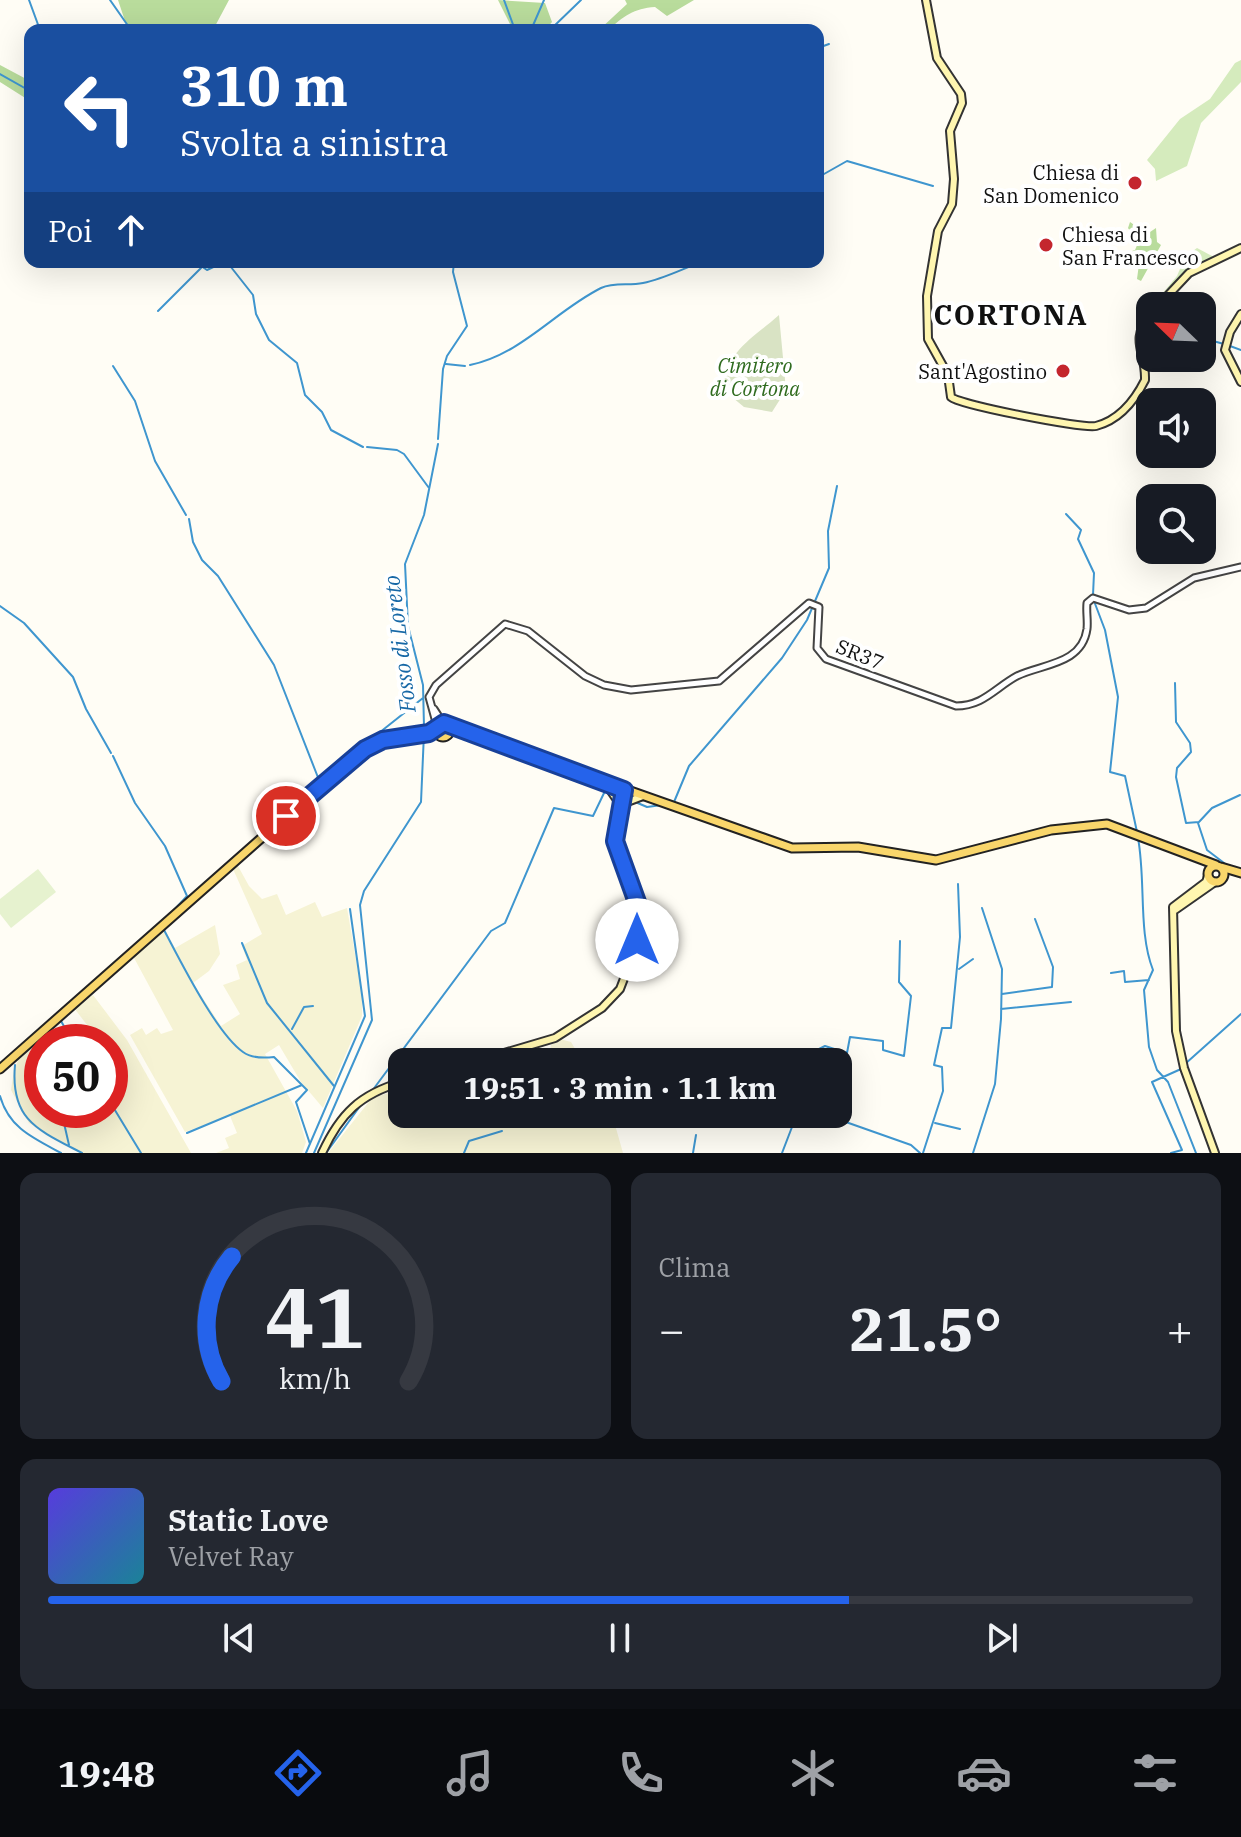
<!DOCTYPE html>
<html lang="it">
<meta charset="utf-8">
<style>
body{margin:0;font-family:"IBM Plex Serif",serif;background:#242831;color:#f1f3f6;height:100vh;display:flex;flex-direction:column;font-size:30px;white-space:nowrap}
*{box-sizing:border-box;margin:0}
p{font-size:26px;color:#9ea1a6}
.icon{flex:none;width:44px;height:44px;fill:none;stroke:currentColor;stroke-width:2;stroke-linecap:round;stroke-linejoin:round}
.map{position:relative;height:1153px;overflow:hidden}
.panel{display:flex;flex-direction:column;gap:20px;padding:20px;background:#0d0f14;flex:1}
.panel>*{flex:none}
.banner{position:absolute;left:24px;top:24px;width:800px;height:244px;border-radius:16px;box-shadow:0 8px 32px #0002;background:#1a4fa0;color:#fff;overflow:hidden}
.needle{width:52px;rotate:293deg}
.controls{position:absolute;left:1136px;top:292px;display:grid;gap:16px}
.controls a{display:grid;place-items:center;width:80px;height:80px;border-radius:16px;background:#171b24;box-shadow:0 8px 32px #0002;font-size:40px}
.speed{position:absolute;left:24px;top:1024px;display:flex;gap:16px;font-size:40px;font-weight:700;text-align:center}
.speed>*{display:grid;place-content:center;width:104px;height:104px;border-radius:50%;background:#171b24;box-shadow:0 8px 32px #0002;line-height:1}
.speed .limit{border:12px solid #d22;background:#fff;color:#111}
.pin{position:absolute;display:grid;place-items:center;width:68px;height:68px;color:#fff;margin:-34px;border:4px solid #fff;border-radius:50%;box-shadow:0 2px 8px #0007}
.me{position:absolute;width:88px;margin:-44px;rotate:0deg;stroke-linejoin:round;filter:drop-shadow(0 0 6px #0008)}
.turn{display:flex;align-items:center;gap:28px;height:168px;padding:0 24px;font-size:36px}
.turn .icon{width:104px;height:104px;stroke-width:2.5}
.turn b{display:block;font-size:56px;line-height:68px}
.then{display:flex;align-items:center;height:76px;padding:0 24px;background:#0003;gap:16px;font-size:30px}
.big{font-size:60px;font-weight:700;line-height:1.1}
.panel .card{flex:1;display:flex;flex-direction:column;justify-content:center;gap:12px;min-width:0;padding:0 28px;border-radius:16px;background:#242831}
.panel .dial{align-items:center;gap:0}
.dial svg{height:208px;overflow:visible;fill:none;stroke:#363941;stroke-width:7;stroke-linecap:round;text-anchor:middle}
.dial text{fill:#f1f3f6;stroke:none}
.song{display:flex;align-items:center;gap:24px}
.cover{width:96px;height:96px;border-radius:12px;background:linear-gradient(135deg,hsl(250 70% 55%),hsl(190 70% 35%))}
.played{height:8px;border-radius:4px;background:linear-gradient(90deg,#2563eb 70%,#363941 70%)}
.keys{display:flex;justify-content:space-around;direction:ltr}
.heat{display:flex;justify-content:space-between;align-items:center;font-size:44px;direction:ltr}
.panel .tiles{flex:1;display:grid;gap:20px;grid-template-columns:1fr 1fr}
.card:last-child{grid-column:span 2}
.trip{position:absolute;left:388px;top:1048px;width:464px;height:80px;border-radius:16px;background:#171b24;box-shadow:0 8px 32px #0002;font-weight:700;line-height:80px;text-align:center}
.tab-bar{display:flex;height:128px;justify-content:space-around;align-items:center;background:#090b0e;color:#9ea1a6}
.tab-bar .icon{width:56px;height:56px}
.tab-bar .active{color:#2563eb}
.tab-bar b{font-size:36px;color:#f1f3f6}
.map>svg:first-child{display:block}
.farmland{fill:#f6f3d4}
.green{fill:#d5ebbd}
.forest{fill:#b9dc9c}
.cemetery{fill:#d9e3c4}
.pitch{fill:#e6f2cf}
.lines{fill:none;stroke-linecap:round;stroke-linejoin:round}
.stream{stroke:#3f96cf;stroke-width:2}
.tertiary-casing{stroke:#444;stroke-width:9}
.secondary-casing{stroke:#333;stroke-width:10}
.primary-casing{stroke:#222;stroke-width:11}
.tertiary{stroke:#fff;stroke-width:5}
.secondary{stroke:#fff6b0;stroke-width:6}
.primary{stroke:#f9d66b;stroke-width:7}
.route-casing{stroke:#184099;stroke-width:20}
.route{stroke:#2563eb;stroke-width:14}
.poi-dot{fill:#c4262e;stroke:#fff;stroke-width:3}
.labels{text-anchor:middle;dominant-baseline:central;stroke-width:8;stroke-linejoin:round;paint-order:stroke}
.poi-label{font-size:20px;fill:#111;stroke:#fff;text-anchor:end}
.park-label{font-size:20px;font-style:italic;fill:#2f6b1f;stroke:#fff}
.street-label{font-size:20px;fill:#111;stroke:#fff}
.water-label{font-size:22px;font-style:italic;fill:#1768a6;stroke:#fff}
.district-label{font-size:28px;font-weight:bold;letter-spacing:2px;fill:#111;stroke:#fff}
</style>
<div class="map">
<svg width="1241" height="1153" viewBox="0 0 1241 1153">
<rect width="100%" height="100%" fill="#fffdf5"/>
<path class="farmland" d="M 238,866 L 249,886 L 262,899 L 277,894 L 286,915 L 315,902 L 322,917 L 347,908 L 362,994 L 362,1016 L 323,1108 L 301,1082 L 279,1045 L 265,1054 L 297,1111 L 306,1142 L 302,1153 L 216,1153 L 229,1148 L 225,1138 L 237,1133 L 230,1116 L 185,1132 L 130,1035 L 142,1028 L 146,1035 L 157,1028 L 161,1034 L 173,1030 L 133,956 L 165,930 L 175,948 L 215,925 L 220,954 L 209,971 L 193,983 L 221,1026 L 240,1014 L 223,985 L 240,979 L 236,965 L 247,960 L 242,946 L 262,934 L 233,869 Z
M 93,995 L 127,1040 L 191,1153 L 80,1153 L 29,1123 L 11,1090 L 14,1070 L 19,1058 L 41,1043 L 42,1110 L 110,1110 L 110,1042 L 85,1042 L 94,1034 L 74,1008 Z
M 560,1039 L 571,1042 L 581,1059 L 594,1062 L 548,1062 L 551,1045 Z
M 402,1089 L 402,1114 L 519,1114 L 519,1121 L 538,1114 L 579,1117 L 612,1114 L 623,1153 L 328,1153 L 372,1098 Z"/>
<path class="green" d="M 1241,60 L 1241,82 L 1201,123 L 1187,166 L 1156,181 L 1155,169 L 1147,160 L 1180,119 L 1210,99 L 1235,63 Z
M 1197,248 L 1212,256 L 1212,259 L 1193,267 L 1152,306 L 1177,276 L 1185,257 Z"/>
<path class="forest" d="M 118,0 L 229,0 L 213,30 L 128,30 Z
M 498,0 L 545,3 L 552,22 L 545,30 L 513,30 Z
M 625,0 L 694,0 L 667,16 L 655,7 C 634,8 623,17 608,30 L 599,30 L 627,4 Z
M 0,65 L 30,81 L 30,101 L 0,82 Z
M 1130,222 L 1147,234 L 1156,228 L 1157,242 L 1161,245 L 1141,281 L 1137,279 L 1139,264 L 1133,258 L 1127,259 L 1126,253 L 1135,250 L 1138,243 L 1128,228 Z"/>
<path class="cemetery" d="M 779,315 L 786,390 L 772,412 L 744,407 L 721,388 C 728,350 752,339 779,315 Z"/>
<path class="pitch" d="M 38,869 L 56,892 L 11,928 L 0,914 L 0,899 Z"/>
<g class="lines">
<path class="stream" d="M 29,0 L 40,30
M 110,0 L 131,30
M 504,0 L 515,30
M 531,30 L 544,0
M 550,30 L 581,0
M 818,48 L 829,44
M 0,74 L 30,91
M 824,174 L 847,161 L 933,186
M 818,180 L 820,178
M 195,262 L 207,270 L 224,262
M 227,262 L 253,295 L 256,314 L 269,340 L 297,363 L 305,395 L 322,412 L 331,430 L 363,447
M 455,267 L 464,262
M 158,311 L 201,268
M 1144,331 L 1150,334
M 1202,338 L 1224,344
M 1230,346 L 1241,350
M 446,364 L 465,366
M 470,365 C 522,354 555,311 601,288 C 614,282 629,286 643,283 C 663,279 682,269 701,262
M 113,366 L 135,401 L 155,461 L 186,515
M 438,439 L 443,369 L 447,356 L 467,326 L 453,272 L 454,262
M 367,447 L 397,450 L 404,454 L 429,488
M 1066,514 L 1081,530 L 1078,539 L 1094,573 L 1093,595
M 189,519 L 193,542 L 202,560 L 218,576 L 274,665 L 319,780 L 339,765
M 1094,601 L 1105,630 L 1118,697 L 1110,772 L 1125,776 L 1137,832
M 0,606 L 24,623 L 73,677 L 86,709 L 111,753
M 1175,683 L 1176,722 L 1190,743 L 1191,752 L 1177,768 L 1176,777 L 1186,823 L 1199,822
M 468,726 L 543,754
M 424,727 L 423,685 L 408,626 L 405,564 L 424,515 L 438,444
M 113,756 L 135,803 L 165,846 L 187,896 L 161,924
M 350,756 L 423,698
M 633,801 L 647,807 L 662,805
M 674,802 L 689,766 L 782,658 L 807,620 L 829,568 L 828,531 L 837,486
M 1138,838 C 1146,881 1138,932 1153,970 L 1144,990 L 1149,1047 L 1157,1070 L 1168,1082 L 1196,1153
M 1228,866 L 1207,850 L 1198,823 L 1212,808 L 1240,795
M 164,930 C 180,960 216,1033 243,1052 C 251,1058 265,1058 274,1057 L 307,1090 L 296,1102 L 310,1144
M 242,943 L 267,1003 L 334,1086
M 959,969 L 973,959
M 1111,973 L 1124,971 L 1125,982 L 1149,980
M 1002,994 L 1052,987 L 1053,967 L 1035,919
M 1001,1009 L 1071,1002
M 61,1021 L 73,1042
M 292,1029 L 304,1007 L 313,1006
M 43,1038 L 45,1042
M 815,1062 L 819,1049 L 825,1046 L 847,1053 L 850,1037 L 883,1041 L 883,1050 L 904,1056 L 911,996 L 899,982 L 900,941
M 1185,1064 L 1241,1014
M 15,1065 C 10,1120 38,1130 82,1153
M 372,1091 L 491,931 L 505,923 L 554,808 L 593,816 L 605,791 L 609,792
M 0,1096 C 9,1128 33,1138 61,1153
M 110,1102 L 141,1153
M 61,1110 L 69,1145
M 826,1115 L 911,1145 L 920,1153
M 935,1123 L 960,1129
M 187,1133 L 302,1085
M 306,1153 L 365,1016 L 350,909
M 314,1153 L 372,1020 L 360,905 L 364,891 L 421,802 L 424,733
M 326,1153 L 363,1102
M 464,1153 L 469,1141 L 502,1131
M 693,1153 L 696,1135
M 782,1153 L 797,1114
M 923,1153 L 943,1091 L 942,1067 L 934,1065 L 942,1028 L 951,1028 L 960,937 L 958,884
M 973,1153 L 995,1084 L 1001,1019 L 1002,969 L 982,908
M 1171,1153 L 1182,1150 L 1152,1082 L 1181,1069"/>
<g class="tertiary-casing">
<path id="tertiary" d="M 429,697 L 436,685 L 505,624 L 528,631 L 585,676 L 604,685 L 631,690 L 719,681 L 809,603 L 819,607 L 817,648 L 826,659 L 956,706 C 983,706 995,688 1017,676 C 1041,664 1082,665 1087,629 C 1088,620 1086,612 1087,603 L 1093,598 L 1129,610 L 1146,608 L 1194,578 L 1241,567
M 429,697 L 437,726
M 434,709 L 443,723"/>
</g>
<g class="secondary-casing">
<path id="secondary" d="M 926,0 L 937,58 L 961,94 L 962,103 L 950,131 L 954,179 L 952,204 L 938,231 L 927,296 L 928,339 L 948,375 L 951,397 C 960,405 1084,429 1096,426 C 1119,420 1135,400 1145,380 C 1146,351 1129,341 1150,315
M 1158,306 L 1189,273 L 1241,248
M 1241,314 L 1230,332 L 1225,350 L 1241,382
M 606,784 L 617,800
M 622,804 L 643,796
M 619,809 L 619,794 L 624,790
M 1208,876 L 1206,882 L 1173,907 L 1176,1031 L 1184,1068 L 1215,1153
M 1175,910 L 1215,882
M 474,1062 L 555,1038 L 602,1008 L 620,989 L 633,955 L 640,919 L 615,841 L 624,790
M 322,1153 C 340,1114 360,1094 402,1082"/>
</g>
<g class="primary-casing">
<path id="primary" d="M436 730a7 7 0 1 1 14 0a7 7 0 1 1-14 0Z
M 449,727 L 792,848 L 858,847 L 936,860 L 1051,830 L 1107,824 L 1216,865
M1208 874a8 8 0 1 1 16 0a8 8 0 1 1-16 0Z
M 1221,867 L 1241,873
M 0,1069 L 351,759 L 383,740 L 435,729"/>
</g>
<use href="#tertiary" class="tertiary"/>
<use href="#secondary" class="secondary"/>
<use href="#primary" class="primary"/>
</g>
<g class="lines">
<g class="route-casing">
<path id="route" d="M 286,816 L 365,749 L 383,740 L 429,733 L 444,723 L 624,790 L 615,841 L 638,905 L 637,940"/>
</g>
<use href="#route" class="route"/>
</g>
<g class="poi-dot">
<circle cx="1135" cy="183" r="8"/>
<circle cx="1046" cy="245" r="8"/>
<circle cx="1063" cy="371" r="8"/>
</g>
<g class="labels">
<g class="poi-label">
<text x="1119" y="172">Chiesa di<tspan x="1119" dy="23">San Domenico</tspan></text>
<text x="1062" y="234" text-anchor="start">Chiesa di<tspan x="1062" dy="23">San Francesco</tspan></text>
<text x="1047" y="371">Sant'Agostino</text>
</g>
<g class="park-label">
<text x="755" y="365">Cimitero<tspan x="755" dy="23">di Cortona</tspan></text>
</g>
<g class="street-label">
<text transform="translate(860 654) rotate(22)">SR37</text>
</g>
<g class="water-label">
<text transform="translate(399 644) rotate(-97)">Fosso di Loreto</text>
</g>
<g class="district-label">
<text x="1011" y="314">CORTONA</text>
</g>
</g>
</svg>
<div class="controls">
<a><svg class="needle" viewBox="-14 -14 28 28"><path d="M0-13l5 13h-10z" fill="#e53935"/><path d="M0 13l5-13h-10z" fill="#9ea1a6"/></svg></a>
<a><svg class="icon" aria-label="sound" viewBox="0 0 24 24"><path d="M4 9h4l5-4v14l-5-4H4zM17 9q2 3 0 6"/></svg></a>
<a><svg class="icon" aria-label="search" viewBox="0 0 24 24"><circle cx="10" cy="10" r="6"/><path d="M15 15l6 6"/></svg></a>
</div>
<div class="speed"><div class="limit">50</div></div>
<div class="pin" style="left:286px;top:816px;background:#d93025"><svg class="icon" aria-label="arrive" viewBox="0 0 24 24"><path d="M6 21V4h12l-3 4 3 4H6"/></svg></div>
<svg class="me" style="left:637px;top:940px" viewBox="-20 -20 40 40"><circle r="19" fill="#fff"/><path d="M0-13L10 11 0 6-10 11z" fill="#2563eb"/></svg>
<div class="trip">19:51 · 3 min · 1.1 km</div>
<div class="banner">
<div class="turn"><svg class="icon" aria-label="left" viewBox="0 0 24 24"><path d="M17 20v-9H6M10 6l-5 5 5 5"/></svg><div><b>310 m</b>Svolta a sinistra</div></div>
<div class="then">Poi<svg class="icon" aria-label="ahead" viewBox="0 0 24 24"><path d="M12 20V5M6 11l6-6 6 6"/></svg></div>
</div>
</div>
<section class="panel">
<div class="tiles">
<div class="card dial"><svg viewBox="0 0 100 80">
<path d="M14 69A42 42 0 1 1 86 69"/>
<path d="M14 69A42 42 0 0 1 18 21" stroke="#2563eb"/>
<text x="50" y="56" font-size="32" font-weight="700">41</text>
<text x="50" y="72" font-size="11">km/h</text>
</svg></div>
<div class="card"><p>Clima</p>
<div class="heat"><a>−</a><b class="big">21.5°</b><a>+</a></div>
</div>
<div class="card">
<div class="song"><i class="cover"></i><div><b>Static Love</b><p>Velvet Ray</p></div></div>
<div class="played"></div>
<div class="keys"><svg class="icon" aria-label="previous" viewBox="0 0 24 24"><path d="M18 5L8 12l10 7zM5 5v14"/></svg><svg class="icon" aria-label="pause" viewBox="0 0 24 24"><path d="M8 5v14M16 5v14"/></svg><svg class="icon" aria-label="next" viewBox="0 0 24 24"><path d="M6 5l10 7-10 7zM19 5v14"/></svg></div>
</div>
</div>
</section>
<nav class="tab-bar">
<b>19:48</b>
<svg class="icon active" aria-label="directions" viewBox="0 0 24 24"><path d="M12 3l9 9-9 9-9-9zM9 14v-3h6M13 9l2 2-2 2"/></svg>
<svg class="icon" aria-label="music" viewBox="0 0 24 24"><path d="M9 18V5l10-2v13"/><circle cx="6" cy="18" r="3"/><circle cx="16" cy="16" r="3"/></svg>
<svg class="icon" aria-label="phone" viewBox="0 0 24 24"><path d="M5 4h4l2 5-3 2q2 4 5 5l2-3 5 2v4C11 20 4 13 5 4z"/></svg>
<svg class="icon" aria-label="climate" viewBox="0 0 24 24"><path d="M12 3v18M4 7l16 10M4 17L20 7"/></svg>
<svg class="icon" aria-label="car" viewBox="0 0 24 24"><path d="M5 17H2v-5l4-1 3-4h7l3 4 3 1v5h-3M9 17h6M6 11h13"/><circle cx="7" cy="17" r="2"/><circle cx="17" cy="17" r="2"/></svg>
<svg class="icon" aria-label="filters" viewBox="0 0 24 24"><path d="M4 7h16M4 17h16"/><circle cx="9" cy="7" r="2"/><circle cx="15" cy="17" r="2"/></svg>
</nav>
